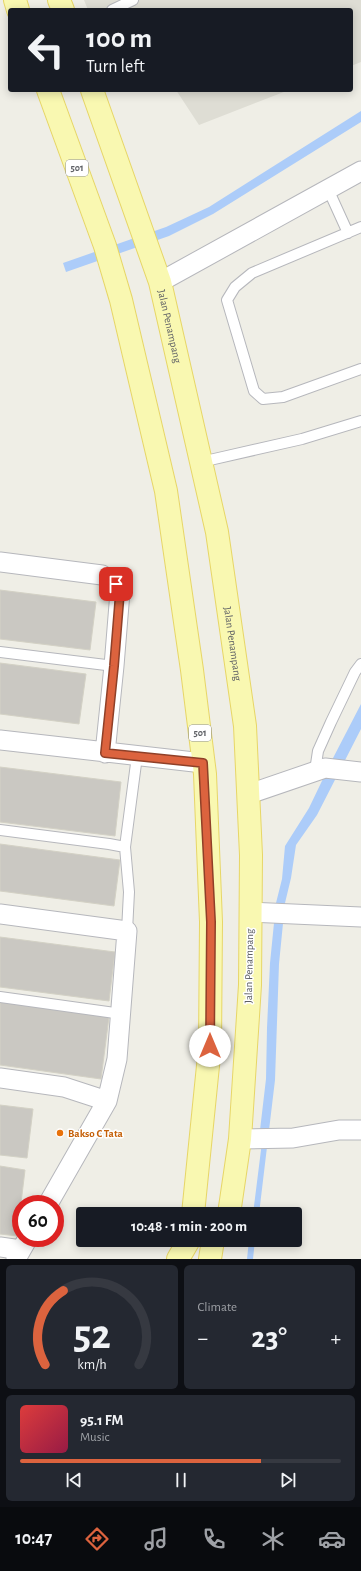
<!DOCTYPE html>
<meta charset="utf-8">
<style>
body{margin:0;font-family:"Alegreya Sans",sans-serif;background:#242831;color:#f1f3f6;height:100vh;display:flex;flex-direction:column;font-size:15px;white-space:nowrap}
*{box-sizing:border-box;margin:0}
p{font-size:13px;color:#9ea1a6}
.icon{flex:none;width:22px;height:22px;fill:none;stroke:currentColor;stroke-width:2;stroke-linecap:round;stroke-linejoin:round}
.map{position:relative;height:1259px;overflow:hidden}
.panel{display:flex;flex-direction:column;gap:6px;padding:6px;background:#0d0f14;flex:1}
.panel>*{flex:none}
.banner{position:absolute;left:8px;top:8px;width:345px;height:84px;border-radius:4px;box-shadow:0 2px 10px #0003;background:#171b24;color:#f1f3f6;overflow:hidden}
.speed{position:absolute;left:12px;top:1195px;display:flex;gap:8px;font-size:20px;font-weight:700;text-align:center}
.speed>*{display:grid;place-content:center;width:52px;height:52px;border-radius:50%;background:#171b24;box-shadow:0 2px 10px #0003;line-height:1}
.speed .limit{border:6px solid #d22;background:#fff;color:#111}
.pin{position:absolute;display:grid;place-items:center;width:34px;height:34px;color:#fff;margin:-17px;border-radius:8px;box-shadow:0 2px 6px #0006}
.me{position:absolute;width:44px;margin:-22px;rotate:0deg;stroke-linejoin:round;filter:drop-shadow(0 0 3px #0008)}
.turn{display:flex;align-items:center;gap:14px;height:84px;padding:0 12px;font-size:18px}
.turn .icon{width:52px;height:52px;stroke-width:2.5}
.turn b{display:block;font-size:28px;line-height:34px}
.big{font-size:30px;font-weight:600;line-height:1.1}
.panel .card{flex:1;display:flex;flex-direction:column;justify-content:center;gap:6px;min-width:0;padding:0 14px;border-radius:6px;background:#242831}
.panel .dial{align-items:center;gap:0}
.dial svg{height:104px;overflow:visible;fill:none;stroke:#363941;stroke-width:7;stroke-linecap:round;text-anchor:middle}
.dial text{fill:#f1f3f6;stroke:none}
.song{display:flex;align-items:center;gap:12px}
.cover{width:48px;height:48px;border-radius:6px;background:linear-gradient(135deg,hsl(0 70% 55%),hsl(340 70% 35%))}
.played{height:4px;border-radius:2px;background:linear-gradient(90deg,#dc633e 75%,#363941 75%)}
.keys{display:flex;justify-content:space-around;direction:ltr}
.heat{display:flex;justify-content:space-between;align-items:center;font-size:22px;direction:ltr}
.panel .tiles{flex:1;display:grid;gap:6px;grid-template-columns:1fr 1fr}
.card:last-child{grid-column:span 2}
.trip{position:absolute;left:76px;top:1207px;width:226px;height:40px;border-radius:4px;background:#171b24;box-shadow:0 2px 10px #0003;font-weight:600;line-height:40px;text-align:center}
.tab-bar{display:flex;height:64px;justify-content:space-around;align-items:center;background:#090b0e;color:#9ea1a6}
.tab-bar .icon{width:28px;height:28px}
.tab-bar .current{color:#dc633e}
.tab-bar b{font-size:18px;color:#f1f3f6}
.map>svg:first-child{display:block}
.education{fill:#deddd4}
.water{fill:#acccf9}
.building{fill:#cac8c2;stroke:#d3d1c5}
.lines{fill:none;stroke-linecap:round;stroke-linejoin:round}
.lane-casing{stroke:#b6b7bc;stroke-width:12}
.street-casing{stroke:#b6b7bc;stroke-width:21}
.primary-casing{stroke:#e7d667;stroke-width:24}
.lane{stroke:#fff;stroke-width:10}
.street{stroke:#fff;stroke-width:19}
.primary{stroke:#f9f8b1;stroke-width:22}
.route-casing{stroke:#8f4028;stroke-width:10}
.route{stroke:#dc633e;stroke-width:7}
.food-dot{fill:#e8710a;stroke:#fff;stroke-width:1.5}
.labels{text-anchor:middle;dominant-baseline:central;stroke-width:3;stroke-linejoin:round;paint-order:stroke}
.shield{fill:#fff;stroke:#8e9093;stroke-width:1}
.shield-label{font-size:10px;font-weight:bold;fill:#5e6065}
.street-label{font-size:11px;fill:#5e6065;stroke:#fff}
.food-label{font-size:11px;font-weight:bold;fill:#c56008;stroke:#fff;text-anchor:start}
</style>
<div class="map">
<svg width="361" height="1259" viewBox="0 0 361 1259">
<rect width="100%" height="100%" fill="#efeee6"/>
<path class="education" d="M 84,0 L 361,0 L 361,62 L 351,66 L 351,10 L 88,10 Z
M 176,90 L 289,90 L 199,125 Z"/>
<path class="water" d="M 361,111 L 361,122 L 213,214 L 169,236 L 66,272 L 63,263 L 166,227 L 209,207 Z
M 361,704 L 361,729 L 317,815 L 296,845 L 291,878 L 285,903 L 279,964 L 275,1080 L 259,1214 L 253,1214 L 261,1150 L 260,1130 L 266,1079 L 267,1028 L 270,963 L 276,903 L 282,879 L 285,846 L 309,808 L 332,760 Z
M 249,1240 L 255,1240 L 253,1259 L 247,1259 Z"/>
<path class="building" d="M 0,590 L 96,602 L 90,650 L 0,639 Z
M 0,663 L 86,674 L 79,724 L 0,714 Z
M 0,767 L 121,782 L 115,836 L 0,822 Z
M 0,844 L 120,860 L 114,906 L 0,891 Z
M 0,937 L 115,952 L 109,1001 L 0,987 Z
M 0,1001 L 109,1017 L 101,1079 L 0,1065 Z
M 0,1105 L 33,1109 L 27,1158 L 0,1155 Z
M 0,1166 L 25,1170 L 17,1236 L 0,1234 Z"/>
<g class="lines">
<g class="lane-casing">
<path id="lane" d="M 112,10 L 133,0
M 328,189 L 348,233
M 361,227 L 252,273 L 235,287 L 227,300 L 254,391 L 263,399 L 283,397 L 361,369
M 201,462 L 302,439 L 361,421
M 0,652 L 114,666
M 315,771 L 318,751 L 331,722 L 355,672 L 361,664
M 0,830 L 109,844 L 125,847 L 129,892 L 127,931
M 125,847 L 137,756
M 0,997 L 122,1014"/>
</g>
<g class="street-casing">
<path id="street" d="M 160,282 L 361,171
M 0,562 L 102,575 L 116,584 L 120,592 L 114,666 L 105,753
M 0,740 L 203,763
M 249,794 L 325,768 L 361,772
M 251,912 L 361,917
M 0,914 L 127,931 L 117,1059 L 107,1101 L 48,1204
M 0,1078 L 64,1087 L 107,1101
M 240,1139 L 293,1138 L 339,1130 L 361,1130
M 0,1247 L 21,1250
M 16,1259 L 28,1238"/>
</g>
<g class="primary-casing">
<g id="primary">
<path d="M 15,0 L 18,10"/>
<path d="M 59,0 L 63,10"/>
<path d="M 48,90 L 105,246 L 121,300 L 166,491 L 192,670 L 205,774 L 211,922 L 210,1046 L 193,1214"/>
<path id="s1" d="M 92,90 L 160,282 L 217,532 L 245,726 L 251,855 L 250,985 L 240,1139 L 229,1214"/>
<path d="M 178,1259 L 189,1240"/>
<path d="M 210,1259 L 213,1240"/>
</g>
</g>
<use href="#lane" class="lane"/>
<use href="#street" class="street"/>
<use href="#primary" class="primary"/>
</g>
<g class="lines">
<g class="route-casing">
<path id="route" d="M 116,584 L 120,592 L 114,666 L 105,753 L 203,763 L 211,922 L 210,1046"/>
</g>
<use href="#route" class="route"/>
</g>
<circle class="food-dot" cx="60" cy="1133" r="4"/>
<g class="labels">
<g class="shield">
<rect x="66" y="160" width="22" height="16" rx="3"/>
<rect x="189" y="725" width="22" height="16" rx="3"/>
</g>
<g class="shield-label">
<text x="77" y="168">501</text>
<text x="200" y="733">501</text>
</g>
<g class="street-label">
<text stroke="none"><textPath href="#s1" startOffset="249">Jalan Penampang</textPath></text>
<text stroke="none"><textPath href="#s1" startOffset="573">Jalan Penampang</textPath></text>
<text transform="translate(249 966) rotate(-89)">Jalan Penampang</text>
</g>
<g class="food-label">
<text x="68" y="1133">Bakso C Tata</text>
</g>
</g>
</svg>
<div class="speed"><div class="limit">60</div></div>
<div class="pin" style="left:116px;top:584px;background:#d93025"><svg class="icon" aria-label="arrive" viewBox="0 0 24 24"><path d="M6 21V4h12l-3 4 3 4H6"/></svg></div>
<svg class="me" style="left:210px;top:1046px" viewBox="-20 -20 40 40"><circle r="19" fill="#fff"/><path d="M0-13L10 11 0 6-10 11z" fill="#dc633e"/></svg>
<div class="trip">10:48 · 1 min · 200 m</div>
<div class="banner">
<div class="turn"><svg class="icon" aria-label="left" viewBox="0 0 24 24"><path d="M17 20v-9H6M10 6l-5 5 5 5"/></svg><div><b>100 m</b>Turn left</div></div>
</div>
</div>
<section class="panel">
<div class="tiles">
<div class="card dial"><svg viewBox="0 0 100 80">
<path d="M14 69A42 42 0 1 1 86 69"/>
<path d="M14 69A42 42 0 0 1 28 12" stroke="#dc633e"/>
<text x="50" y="56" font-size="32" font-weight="700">52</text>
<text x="50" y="72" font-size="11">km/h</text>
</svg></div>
<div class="card"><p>Climate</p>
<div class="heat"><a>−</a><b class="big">23°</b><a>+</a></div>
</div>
<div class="card">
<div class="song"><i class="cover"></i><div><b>95.1 FM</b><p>Music</p></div></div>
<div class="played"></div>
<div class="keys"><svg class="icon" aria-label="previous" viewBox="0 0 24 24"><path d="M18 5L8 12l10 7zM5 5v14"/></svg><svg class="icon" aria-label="pause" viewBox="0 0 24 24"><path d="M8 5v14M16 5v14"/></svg><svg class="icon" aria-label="next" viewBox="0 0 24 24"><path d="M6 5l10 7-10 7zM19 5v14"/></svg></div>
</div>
</div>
</section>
<nav class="tab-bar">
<b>10:47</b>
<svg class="icon current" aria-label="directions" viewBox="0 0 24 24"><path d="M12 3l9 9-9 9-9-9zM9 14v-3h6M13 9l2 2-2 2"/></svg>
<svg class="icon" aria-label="music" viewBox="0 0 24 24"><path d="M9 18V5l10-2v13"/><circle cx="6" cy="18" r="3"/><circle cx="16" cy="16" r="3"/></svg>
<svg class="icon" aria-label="phone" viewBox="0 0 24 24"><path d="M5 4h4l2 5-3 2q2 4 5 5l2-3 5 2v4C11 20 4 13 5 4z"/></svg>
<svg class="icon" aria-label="climate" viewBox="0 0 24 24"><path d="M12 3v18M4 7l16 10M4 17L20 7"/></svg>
<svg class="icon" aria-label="car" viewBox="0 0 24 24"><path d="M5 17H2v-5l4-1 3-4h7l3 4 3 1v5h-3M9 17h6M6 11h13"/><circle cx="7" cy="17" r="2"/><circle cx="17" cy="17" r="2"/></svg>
</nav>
